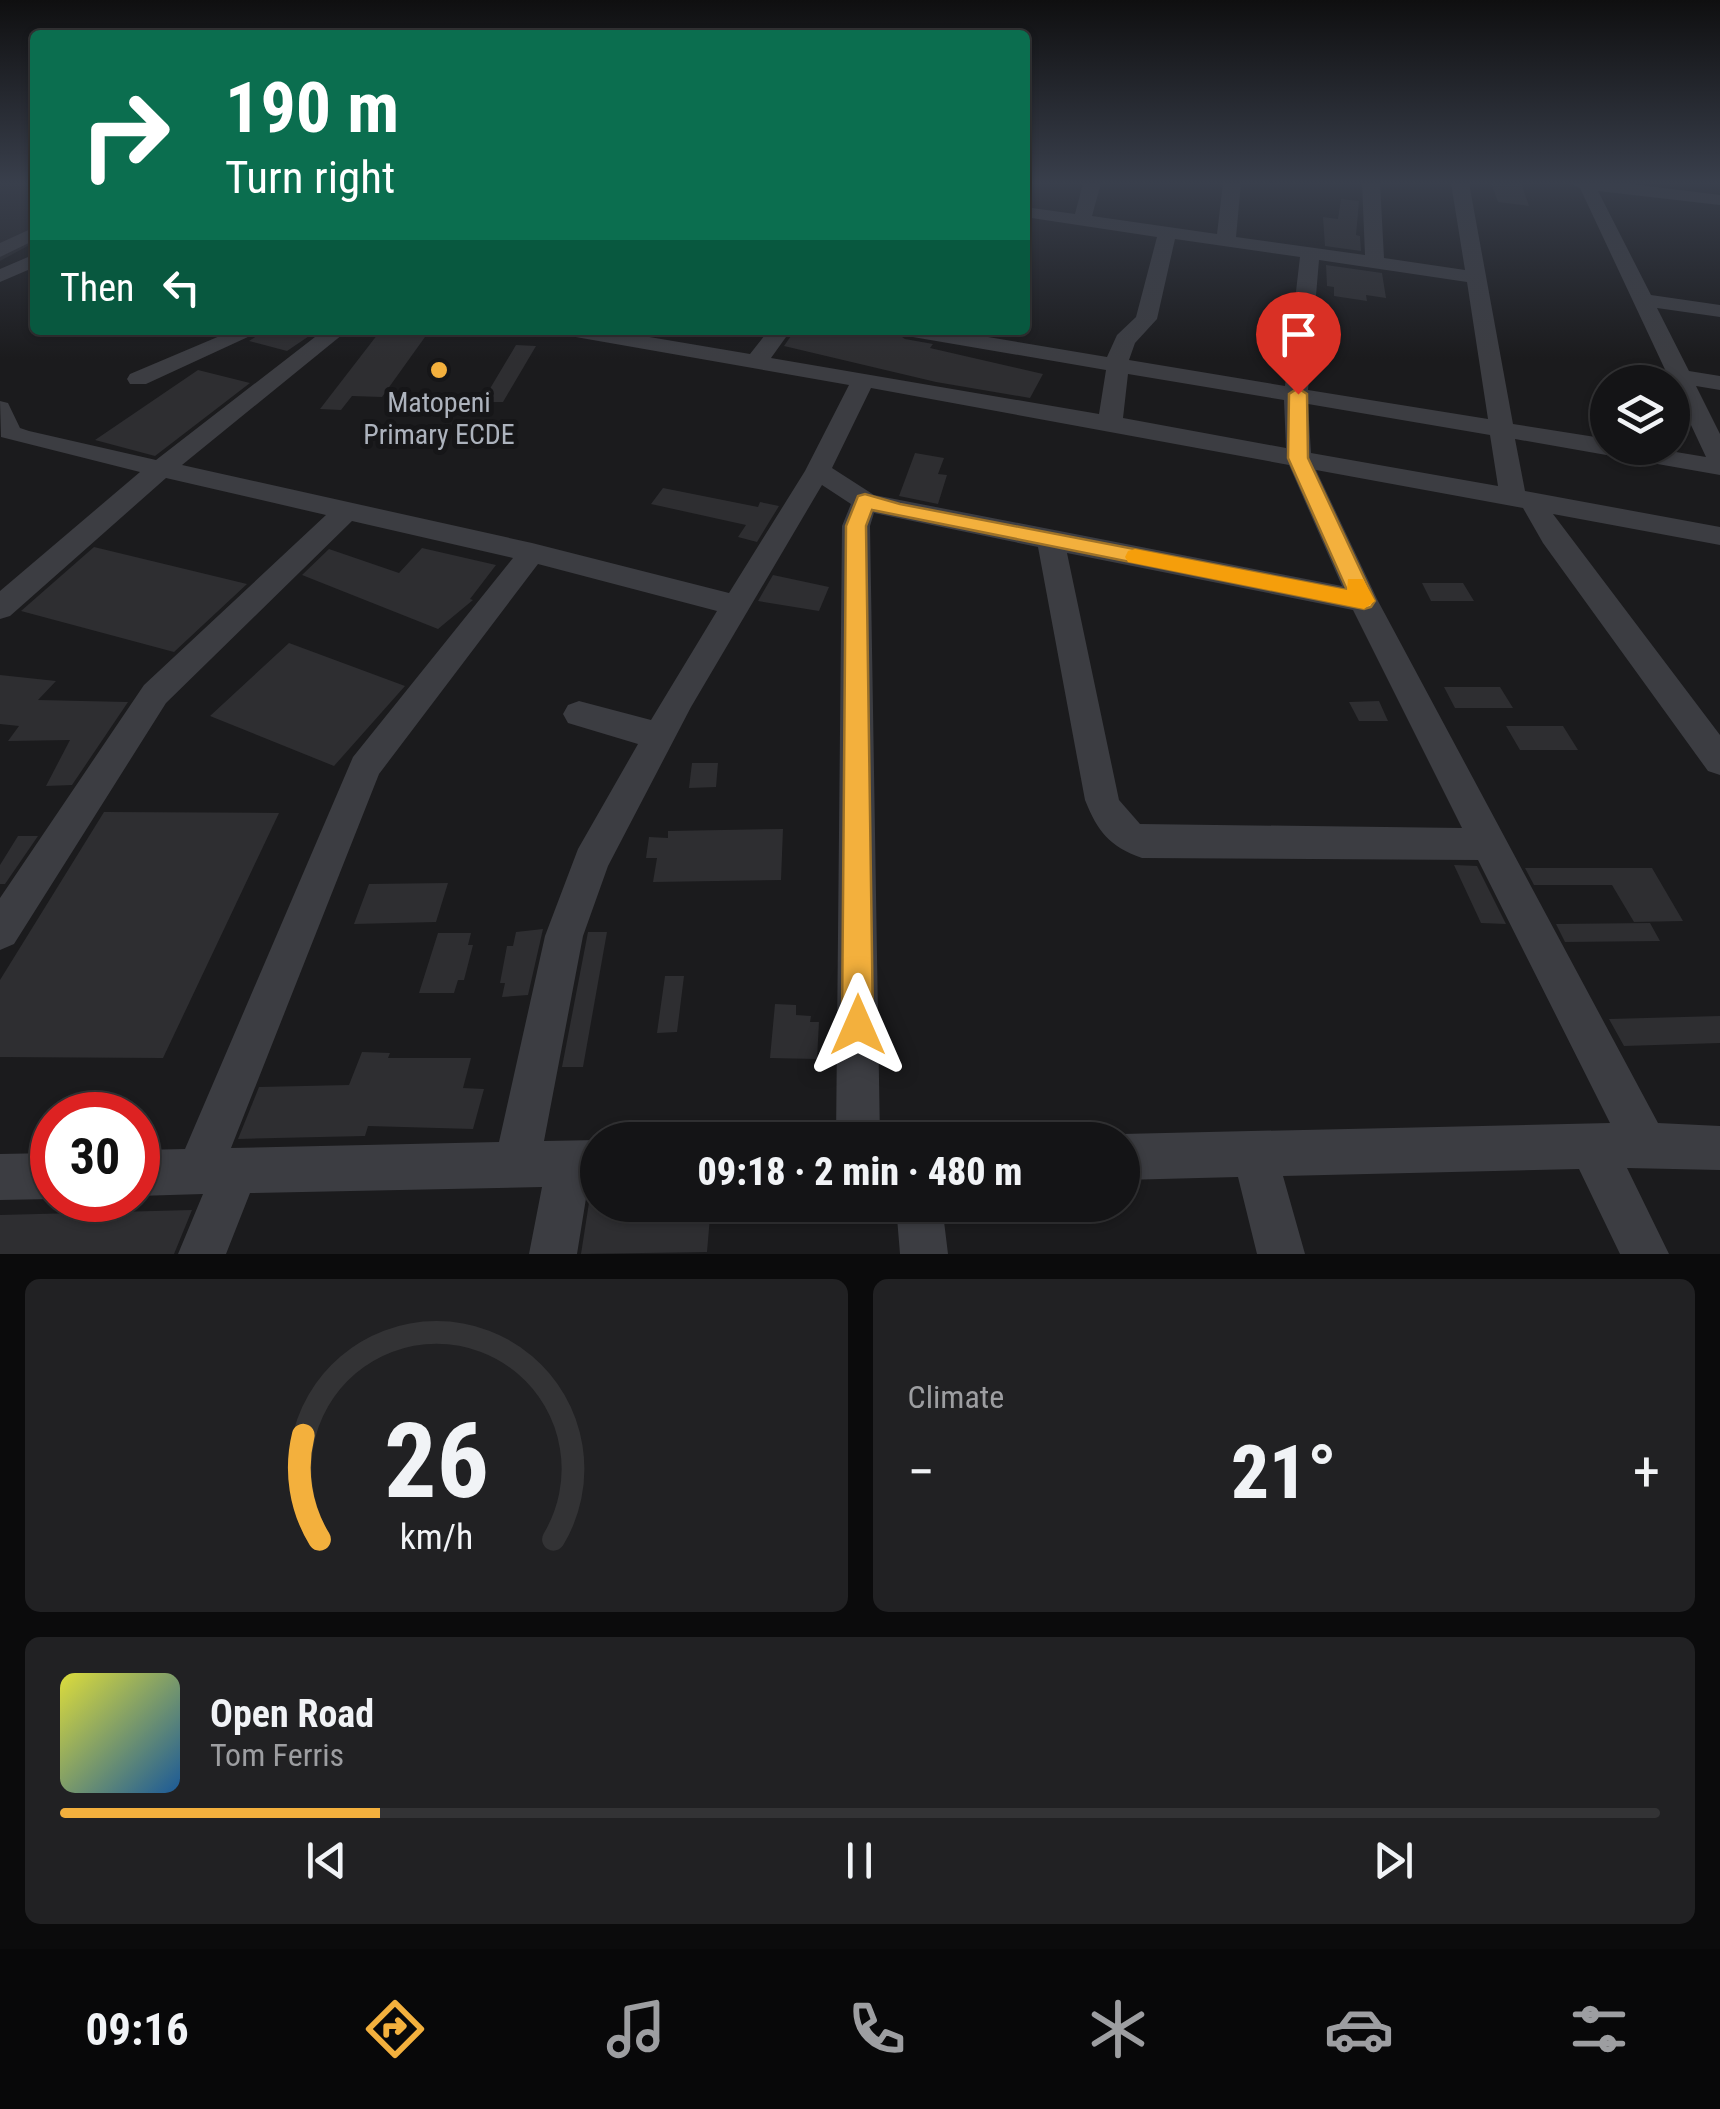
<!DOCTYPE html>
<meta charset="utf-8">
<style>
body{margin:0;font-family:"Roboto Condensed",sans-serif;background:#212123;color:#f1f3f6;height:100vh;display:flex;flex-direction:column;font-size:38px;white-space:nowrap}
*{box-sizing:border-box;margin:0}
p{font-size:32px;color:#9d9ea1}
.icon{flex:none;width:55px;height:55px;fill:none;stroke:currentColor;stroke-width:2;stroke-linecap:round;stroke-linejoin:round}
.map{position:relative;height:1254px;overflow:hidden}
.details{display:flex;flex-direction:column;gap:25px;padding:25px;background:#0b0b0c;flex:1}
.details>*{flex:none}
.hud{position:absolute;left:30px;top:30px;width:1000px;height:305px;border-radius:10px;box-shadow:0 2px 8px #0004,0 0 0 2px #333335;background:#0b6e4f;color:#fff;overflow:hidden}
.controls{position:absolute;left:1590px;top:365px;display:grid;gap:20px}
.controls a{display:grid;place-items:center;width:100px;height:100px;border-radius:50%;background:#141416;box-shadow:0 2px 8px #0004,0 0 0 2px #333335;font-size:50px}
.speed{position:absolute;left:30px;top:1092px;display:flex;gap:20px;font-size:50px;font-weight:700;text-align:center}
.speed>*{display:grid;place-content:center;width:130px;height:130px;border-radius:50%;background:#141416;box-shadow:0 2px 8px #0004,0 0 0 2px #333335;line-height:1}
.speed .limit{border:15px solid #d22;background:#fff;color:#111}
.pin{position:absolute;display:grid;place-items:center;width:85px;height:85px;color:#fff;margin:-102px -42px;border-radius:50% 50% 50% 0;rotate:-45deg;box-shadow:0 0 10px #0007}
.pin .icon{rotate:45deg}
.me{position:absolute;width:110px;margin:-55px;rotate:0deg;stroke-linejoin:round;filter:drop-shadow(0 0 8px #0008)}
.turn{display:flex;align-items:center;gap:35px;height:210px;padding:0 30px;font-size:45px}
.turn .icon{width:130px;height:130px;stroke-width:2.5}
.turn b{display:block;font-size:70px;line-height:85px}
.then{display:flex;align-items:center;height:95px;padding:0 30px;background:#0003;gap:20px;font-size:38px}
.big{font-size:75px;font-weight:800;line-height:1.1}
.details .tile{flex:1;display:flex;flex-direction:column;justify-content:center;gap:15px;min-width:0;padding:0 35px;border-radius:15px;background:#212123}
.details .dial{align-items:center;gap:0}
.dial svg{height:260px;overflow:visible;fill:none;stroke:#333335;stroke-width:7;stroke-linecap:round;text-anchor:middle}
.dial text{fill:#f1f3f6;stroke:none}
.song{display:flex;align-items:center;gap:30px}
.cover{width:120px;height:120px;border-radius:15px;background:linear-gradient(135deg,hsl(60 70% 55%),hsl(210 70% 35%))}
.played{height:10px;border-radius:5px;background:linear-gradient(90deg,#f3b03d 20%,#333335 20%)}
.keys{display:flex;justify-content:space-around;direction:ltr}
.heat{display:flex;justify-content:space-between;align-items:center;font-size:55px;direction:ltr}
.details .tiles{flex:1;display:grid;gap:25px;grid-template-columns:1fr 1fr}
.tile:last-child{grid-column:span 2}
.trip{position:absolute;left:580px;top:1122px;width:560px;height:100px;border-radius:50px;background:#141416;box-shadow:0 2px 8px #0004,0 0 0 2px #333335;font-weight:800;line-height:100px;text-align:center}
.tab-bar{display:flex;height:160px;justify-content:space-around;align-items:center;background:#080809;color:#9d9ea1}
.tab-bar .icon{width:70px;height:70px}
.tab-bar .current{color:#f3b03d}
.tab-bar b{font-size:45px;color:#f1f3f6}
.map>svg:first-child{display:block}
.built{fill:#27272a}
.building{fill:#2e2e31}
.lines{fill:none;stroke-linecap:round;stroke-linejoin:round}
.minor{fill:#3c3d42;fill-rule:evenodd}
.route{fill:#f3b03d;stroke:#9e7228;stroke-width:2.5}
.slow{fill:#f59e0b}
.poi-dot{fill:#f3b03d;stroke:#161618;stroke-width:4}
.labels{text-anchor:middle;dominant-baseline:central;stroke-width:10;stroke-linejoin:round;paint-order:stroke}
.far-poi-label{font-size:28px;fill:#adb3bd;stroke:#161618}
</style>
<div class="map">
<svg width="1720" height="1254" viewBox="0 0 1720 1254">
<rect width="100%" height="100%" fill="#1b1b1d"/>
<path class="built" d="M 0,183 L 35,183 L 35,242 L 0,261 Z"/>
<path class="building" d="M 1491,183 L 1521,183 L 1529,206 L 1498,202 Z
M 1341,199 L 1359,201 L 1356,235 L 1360,236 L 1361,251 L 1325,246 L 1323,217 L 1338,219 Z
M 1326,265 L 1382,273 L 1386,298 L 1366,295 L 1367,301 L 1334,296 L 1334,287 L 1327,286 Z
M 1268,316 L 1284,316 L 1282,365 L 1266,362 Z
M 266,330 L 318,330 L 287,351 L 249,341 Z
M 381,330 L 430,330 L 382,397 L 352,396 L 341,410 L 320,409 Z
M 795,330 L 852,330 L 869,334 L 870,330 L 892,330 L 905,339 L 933,344 L 930,348 L 1043,374 L 1030,398 L 936,382 L 784,346 Z
M 516,345 L 536,346 L 503,402 L 482,402 Z
M 198,370 L 250,383 L 155,456 L 95,440 Z
M 915,453 L 944,458 L 938,474 L 947,475 L 938,504 L 899,496 Z
M 663,488 L 758,507 L 760,502 L 779,506 L 757,542 L 738,537 L 746,525 L 651,504 Z
M 94,547 L 247,584 L 174,652 L 21,611 Z
M 422,548 L 496,565 L 470,599 L 473,600 L 438,629 L 302,575 L 329,549 L 399,573 Z
M 773,575 L 829,587 L 819,611 L 758,601 Z
M 1422,583 L 1463,583 L 1474,601 L 1431,601 Z
M 289,643 L 405,686 L 334,766 L 210,716 Z
M 0,675 L 56,681 L 38,700 L 128,702 L 72,785 L 46,786 L 70,740 L 8,741 L 19,726 L 0,724 Z
M 1444,687 L 1500,687 L 1513,708 L 1455,708 Z
M 1379,701 L 1388,721 L 1359,721 L 1349,702 Z
M 1506,726 L 1563,726 L 1578,750 L 1520,750 Z
M 692,763 L 718,763 L 716,787 L 689,788 Z
M 104,812 L 279,813 L 163,1058 L 0,1057 L 0,980 Z
M 783,829 L 781,880 L 653,882 L 657,858 L 646,858 L 649,837 L 668,838 L 668,831 Z
M 18,836 L 38,836 L 5,884 L 0,884 L 0,865 Z
M 1454,865 L 1477,866 L 1506,924 L 1481,923 Z
M 1525,868 L 1652,868 L 1683,921 L 1634,922 L 1612,885 L 1534,885 Z
M 448,883 L 436,922 L 354,924 L 369,884 Z
M 1650,923 L 1660,941 L 1565,942 L 1556,924 Z
M 543,929 L 528,995 L 502,997 L 505,983 L 500,983 L 507,946 L 513,946 L 516,932 Z
M 588,932 L 607,932 L 583,1067 L 562,1067 Z
M 438,933 L 471,933 L 468,945 L 473,945 L 464,980 L 458,980 L 454,993 L 419,993 Z
M 665,976 L 684,976 L 677,1032 L 657,1033 Z
M 775,1004 L 796,1005 L 796,1015 L 811,1016 L 810,1022 L 819,1022 L 817,1059 L 770,1058 Z
M 1720,1016 L 1720,1043 L 1624,1046 L 1609,1019 Z
M 362,1052 L 390,1053 L 388,1058 L 471,1058 L 463,1088 L 484,1089 L 473,1129 L 368,1126 L 365,1136 L 238,1139 L 259,1087 L 349,1085 Z
M 591,1190 L 598,1190 L 598,1205 L 711,1205 L 707,1252 L 581,1254 Z
M 192,1210 L 174,1254 L 0,1254 L 0,1215 Z"/>
<g class="lines">
<path class="minor" d="M 1083,183 L 1101,183 L 1092,216 L 1217,234 L 1223,183 L 1241,183 L 1236,237 L 1365,255 L 1362,183 L 1380,183 L 1384,258 L 1465,270 L 1451,183 L 1469,183 L 1513,424 L 1608,439 L 1608,448 L 1652,448 L 1706,457 L 1580,188 L 1570,183 L 1623,183 L 1720,195 L 1720,205 L 1598,191 L 1651,295 L 1720,305 L 1720,317 L 1657,308 L 1689,371 L 1720,376 L 1720,390 L 1696,386 L 1720,434 L 1720,475 L 1515,439 L 1525,491 L 1720,527 L 1720,545 L 1553,514 L 1720,735 L 1720,775 L 1708,771 L 1543,543 L 1523,508 L 1316,470 L 1378,601 L 1658,1123 L 1720,1126 L 1720,1170 L 1627,1168 L 1669,1254 L 1620,1254 L 1579,1169 L 1283,1176 L 1305,1254 L 1257,1254 L 1238,1177 L 1122,1180 L 1122,1140 L 1108,1140 L 1122,1134 L 1610,1123 L 1478,860 L 1142,858 C 1109,846 1098,832 1085,800 L 1038,547 L 874,513 L 870,526 L 880,1140 L 836,1140 L 842,526 L 851,504 L 822,485 L 691,707 L 608,866 L 583,936 L 544,1141 L 598,1140 L 598,1186 L 588,1186 L 577,1254 L 529,1254 L 542,1187 L 250,1193 L 226,1254 L 178,1254 L 203,1194 L 138,1196 L 138,1150 L 185,1149 L 353,757 L 513,558 L 352,521 L 166,703 L 14,944 L 0,950 L 0,898 L 144,685 L 326,515 L 166,478 L 10,616 L 0,619 L 0,591 L 140,472 L 1,437 L 0,401 L 8,403 L 20,428 L 29,431 L 156,460 L 324,330 L 348,330 L 182,465 L 532,543 L 729,593 L 805,471 L 849,385 L 570,336 L 559,330 L 608,330 L 750,354 L 769,330 L 791,330 L 771,358 L 1099,414 L 1106,370 L 907,336 L 896,330 L 946,330 L 1107,357 L 1117,335 L 1136,317 L 1157,237 L 1025,217 L 1025,207 L 1075,214 ZM 1175,239 L 1300,257 L 1285,386 L 1129,360 L 1135,343 L 1157,319 ZM 1319,260 L 1467,282 L 1488,419 L 1308,390 ZM 1128,374 L 1284,400 L 1286,448 L 1123,418 ZM 871,388 L 1289,465 L 1342,586 L 874,495 L 832,468 ZM 1308,404 L 1490,435 L 1498,486 L 1311,453 ZM 1067,553 L 1353,610 L 1462,828 L 1140,824 L 1119,800 ZM 538,564 L 717,611 L 651,720 L 579,701 L 568,705 L 563,714 L 568,723 L 638,744 L 578,849 L 545,936 L 499,1142 L 231,1148 L 379,774 Z
M 35,227 L 35,240 L 0,257 L 0,243 Z
M 35,254 L 35,267 L 0,282 L 0,269 Z
M 234,330 L 263,330 L 146,384 L 130,384 L 127,379 L 130,374 Z
M 52,1153 L 52,1199 L 0,1200 L 0,1154 Z
M 896,1205 L 942,1205 L 948,1254 L 900,1254 Z"/>
</g>
<linearGradient id="sky" x2="0" y2="1"><stop stop-color="#0f0f10"/><stop offset="0.51" stop-color="#393f4c"/><stop offset="1" stop-color="#393f4c" stop-opacity="0"/></linearGradient>
<rect width="1720" height="359" fill="url(#sky)"/>
<path class="route" d="M 1298,388 L 1307,394 L 1308,458 L 1375,601 L 1371,607 L 1364,609 L 872,510 L 866,526 L 873,1025 L 869,1036 L 858,1041 L 846,1036 L 842,1025 L 846,526 L 858,496 L 865,494 L 900,504 L 1347,590 L 1288,458 L 1289,394 Z"/>
<path class="slow" d="M 1135,549 L 1347,590 L 1348,579 L 1363,579 L 1375,601 L 1364,609 L 1128,562 L 1125,557 L 1128,551 Z"/>
<circle class="poi-dot" cx="439" cy="370" r="10"/>
<g class="labels">
<g class="far-poi-label">
<text x="439" y="402">Matopeni<tspan x="439" dy="32">Primary ECDE</tspan></text>
</g>
</g>
</svg>
<div class="controls">
<a><svg class="icon" aria-label="layers" viewBox="0 0 24 24"><path d="M12 4l9 5-9 5-9-5zM3 14l9 5 9-5"/></svg></a>
</div>
<div class="speed"><div class="limit">30</div></div>
<div class="pin" style="left:1298px;top:394px;background:#d93025"><svg class="icon" aria-label="arrive" viewBox="0 0 24 24"><path d="M6 21V4h12l-3 4 3 4H6"/></svg></div>
<svg class="me" style="left:858px;top:1025px" viewBox="-20 -20 40 40"><path d="M0-17L14 15 0 8-14 15z" fill="#f3b03d" stroke="#fff" stroke-width="4"/></svg>
<div class="trip">09:18 · 2 min · 480 m</div>
<div class="hud">
<div class="turn"><svg class="icon" aria-label="right" viewBox="0 0 24 24"><path d="M7 20v-9h11M14 6l5 5-5 5"/></svg><div><b>190 m</b>Turn right</div></div>
<div class="then">Then<svg class="icon" aria-label="left" viewBox="0 0 24 24"><path d="M17 20v-9H6M10 6l-5 5 5 5"/></svg></div>
</div>
</div>
<section class="details">
<div class="tiles">
<div class="tile dial"><svg viewBox="0 0 100 80">
<path d="M14 69A42 42 0 1 1 86 69"/>
<path d="M14 69A42 42 0 0 1 9 37" stroke="#f3b03d"/>
<text x="50" y="56" font-size="32" font-weight="700">26</text>
<text x="50" y="72" font-size="11">km/h</text>
</svg></div>
<div class="tile"><p>Climate</p>
<div class="heat"><a>−</a><b class="big">21°</b><a>+</a></div>
</div>
<div class="tile">
<div class="song"><i class="cover"></i><div><b>Open Road</b><p>Tom Ferris</p></div></div>
<div class="played"></div>
<div class="keys"><svg class="icon" aria-label="previous" viewBox="0 0 24 24"><path d="M18 5L8 12l10 7zM5 5v14"/></svg><svg class="icon" aria-label="pause" viewBox="0 0 24 24"><path d="M8 5v14M16 5v14"/></svg><svg class="icon" aria-label="next" viewBox="0 0 24 24"><path d="M6 5l10 7-10 7zM19 5v14"/></svg></div>
</div>
</div>
</section>
<nav class="tab-bar">
<b>09:16</b>
<svg class="icon current" aria-label="directions" viewBox="0 0 24 24"><path d="M12 3l9 9-9 9-9-9zM9 14v-3h6M13 9l2 2-2 2"/></svg>
<svg class="icon" aria-label="music" viewBox="0 0 24 24"><path d="M9 18V5l10-2v13"/><circle cx="6" cy="18" r="3"/><circle cx="16" cy="16" r="3"/></svg>
<svg class="icon" aria-label="phone" viewBox="0 0 24 24"><path d="M5 4h4l2 5-3 2q2 4 5 5l2-3 5 2v4C11 20 4 13 5 4z"/></svg>
<svg class="icon" aria-label="climate" viewBox="0 0 24 24"><path d="M12 3v18M4 7l16 10M4 17L20 7"/></svg>
<svg class="icon" aria-label="car" viewBox="0 0 24 24"><path d="M5 17H2v-5l4-1 3-4h7l3 4 3 1v5h-3M9 17h6M6 11h13"/><circle cx="7" cy="17" r="2"/><circle cx="17" cy="17" r="2"/></svg>
<svg class="icon" aria-label="filters" viewBox="0 0 24 24"><path d="M4 7h16M4 17h16"/><circle cx="9" cy="7" r="2"/><circle cx="15" cy="17" r="2"/></svg>
</nav>
